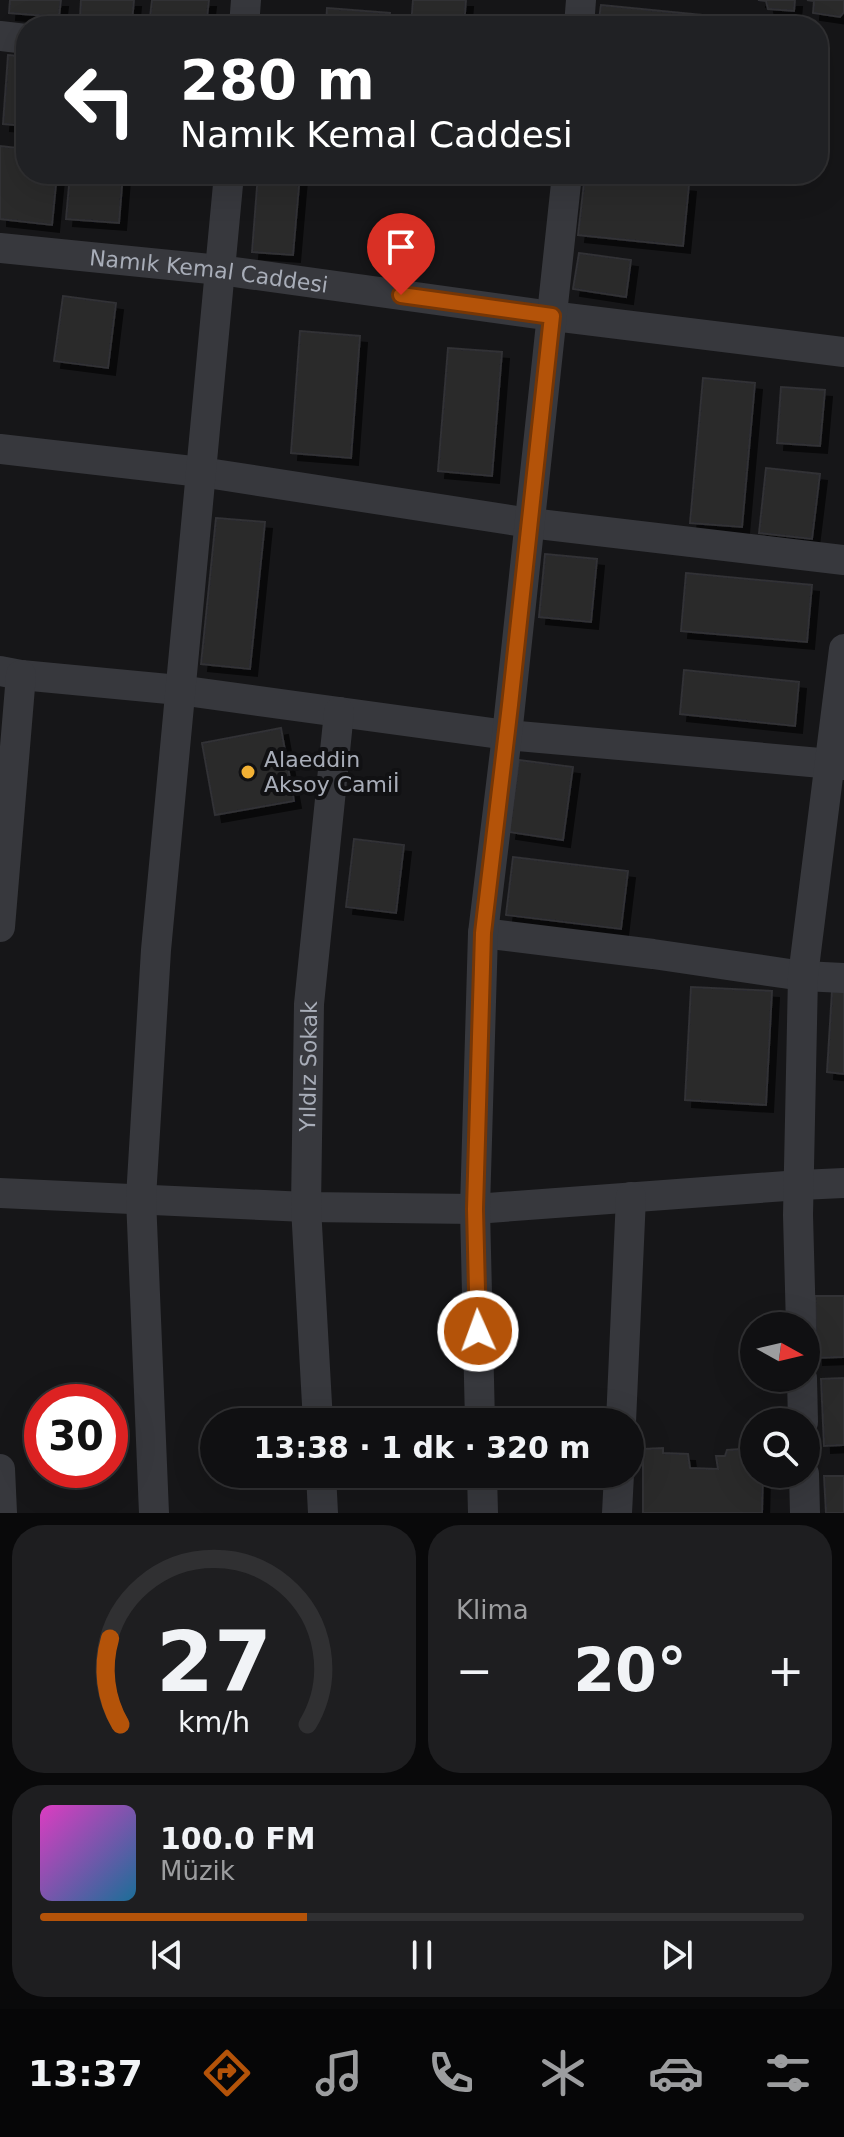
<!DOCTYPE html>
<html lang="tr">
<meta charset="utf-8">
<style>
body{margin:0;font-family:"DejaVu Sans",sans-serif;background:#1e1e20;color:#f1f3f6;height:100vh;display:flex;flex-direction:column;font-size:30px;white-space:nowrap}
*{box-sizing:border-box;margin:0}
p{font-size:26px;color:#9c9d9f}
.icon{flex:none;width:44px;height:44px;fill:none;stroke:currentColor;stroke-width:2;stroke-linecap:round;stroke-linejoin:round}
.map{position:relative;height:1513px;overflow:hidden}
.panel{display:flex;flex-direction:column;gap:12px;padding:12px;background:#09090a;flex:1}
.panel>*{flex:none}
.hud{position:absolute;left:16px;top:16px;width:812px;height:168px;border-radius:32px;box-shadow:0 8px 32px #0002,0 0 0 2px #303032;background:#202124;color:#fff;overflow:hidden}
.needle{width:52px;rotate:98deg}
.buttons{position:absolute;left:740px;top:1312px;display:grid;gap:16px}
.buttons a{display:grid;place-items:center;width:80px;height:80px;border-radius:50%;background:#101012;box-shadow:0 8px 32px #0002,0 0 0 2px #303032;font-size:40px}
.speed{position:absolute;left:24px;top:1384px;display:flex;gap:16px;font-size:40px;font-weight:700;text-align:center}
.speed>*{display:grid;place-content:center;width:104px;height:104px;border-radius:50%;background:#101012;box-shadow:0 8px 32px #0002,0 0 0 2px #303032;line-height:1}
.speed .limit{border:12px solid #d22;background:#fff;color:#111}
.pin{position:absolute;display:grid;place-items:center;width:68px;height:68px;color:#fff;margin:-82px -34px;border-radius:50% 50% 50% 0;rotate:-45deg;box-shadow:0 0 8px #0007}
.pin .icon{rotate:45deg}
.me{position:absolute;width:88px;margin:-44px;rotate:358deg;stroke-linejoin:round;filter:drop-shadow(0 0 6px #0008)}
.turn{display:flex;align-items:center;gap:28px;height:168px;padding:0 32px;font-size:36px}
.turn .icon{width:104px;height:104px;stroke-width:2.5}
.turn b{display:block;font-size:56px;line-height:68px}
.big{font-size:60px;font-weight:600;line-height:1.1}
.panel .tile{flex:1;display:flex;flex-direction:column;justify-content:center;gap:12px;min-width:0;padding:0 28px;border-radius:32px;background:#1e1e20}
.panel .dial{align-items:center;gap:0}
.dial svg{height:208px;overflow:visible;fill:none;stroke:#303032;stroke-width:7;stroke-linecap:round;text-anchor:middle}
.dial text{fill:#f1f3f6;stroke:none}
.song{display:flex;align-items:center;gap:24px}
.cover{width:96px;height:96px;border-radius:12px;background:linear-gradient(135deg,hsl(310 70% 55%),hsl(200 70% 35%))}
.played{height:8px;border-radius:4px;background:linear-gradient(90deg,#b45309 35%,#303032 35%)}
.keys{display:flex;justify-content:space-around;direction:ltr}
.heat{display:flex;justify-content:space-between;align-items:center;font-size:44px;direction:ltr}
.panel .tiles{flex:1;display:grid;gap:12px;grid-template-columns:1fr 1fr}
.tile:last-child{grid-column:span 2}
.trip{position:absolute;left:200px;top:1408px;width:444px;height:80px;border-radius:40px;background:#101012;box-shadow:0 8px 32px #0002,0 0 0 2px #303032;font-weight:600;line-height:80px;text-align:center}
.tabs{display:flex;height:128px;justify-content:space-around;align-items:center;background:#060607;color:#9c9d9f}
.tabs .icon{width:56px;height:56px}
.tabs .current{color:#b45309}
.tabs b{font-size:36px;color:#f1f3f6}
.map>svg:first-child{display:block}
.building{fill:#29292c;stroke:#303034;stroke-width:2;filter:url(#shadow)}
.lines{fill:none;stroke-linecap:round;stroke-linejoin:round}
.minor{stroke:#37383d;stroke-width:30}
.route-casing{stroke:#753606;stroke-width:20}
.route{stroke:#b45309;stroke-width:14}
.poi-dot{fill:#f2b134;stroke:#111113;stroke-width:3}
.labels{text-anchor:middle;dominant-baseline:central;stroke-width:8;stroke-linejoin:round;paint-order:stroke}
.street-label{font-size:22px;fill:#a8adb8;stroke:#111113}
.poi-label{font-size:22px;fill:#a8adb8;stroke:#111113;text-anchor:start}
</style>
<div class="map">
<svg width="844" height="1513" viewBox="0 0 844 1513">
<defs>
<filter id="shadow"><feDropShadow dx="7" dy="7" stdDeviation="0" flood-color="#0009"/></filter>
</defs>
<rect width="100%" height="100%" fill="#161618"/>
<path class="building" d="M 10,0 L 61,0 L 59,17 L 9,13 Z
M 81,0 L 134,0 L 132,22 L 80,17 Z
M 152,0 L 209,0 L 206,26 L 149,26 Z
M 413,0 L 466,0 L 464,26 L 411,26 Z
M 758,0 L 795,0 L 794,11 L 768,9 L 766,1 Z
M 807,0 L 844,0 L 844,12 L 840,17 L 813,13 L 814,1 Z
M 601,5 L 712,16 L 711,26 L 598,26 Z
M 327,8 L 390,13 L 389,26 L 326,26 Z
M 8,55 L 26,57 L 26,126 L 3,124 Z
M 0,146 L 26,149 L 26,174 L 57,174 L 52,225 L 0,219 Z
M 70,174 L 123,174 L 119,223 L 66,219 Z
M 258,174 L 300,174 L 293,255 L 252,252 Z
M 585,174 L 689,185 L 683,246 L 578,235 Z
M 579,253 L 631,260 L 626,297 L 573,289 Z
M 63,296 L 116,303 L 108,368 L 54,361 Z
M 300,331 L 360,336 L 351,458 L 291,453 Z
M 448,348 L 502,352 L 492,476 L 438,471 Z
M 703,378 L 755,383 L 742,527 L 690,523 Z
M 781,387 L 825,390 L 820,446 L 777,443 Z
M 766,468 L 820,474 L 812,539 L 759,533 Z
M 216,518 L 265,522 L 250,669 L 201,664 Z
M 545,554 L 597,559 L 591,622 L 539,617 Z
M 686,573 L 812,585 L 807,642 L 681,631 Z
M 684,670 L 799,682 L 795,726 L 680,714 Z
M 281,728 L 294,801 L 215,815 L 202,743 Z
M 519,760 L 573,767 L 563,840 L 509,832 Z
M 354,839 L 404,845 L 396,913 L 346,907 Z
M 513,857 L 628,871 L 621,929 L 506,915 Z
M 691,987 L 772,991 L 766,1105 L 685,1100 Z
M 832,991 L 844,992 L 844,1074 L 827,1072 Z
M 815,1296 L 844,1296 L 844,1357 L 816,1358 Z
M 844,1378 L 844,1445 L 824,1446 L 821,1379 Z
M 663,1448 L 663,1453 L 688,1454 L 690,1468 L 718,1469 L 716,1456 L 725,1456 L 727,1450 L 754,1448 L 754,1474 L 763,1474 L 762,1513 L 643,1513 L 643,1449 Z
M 824,1476 L 844,1476 L 844,1513 L 826,1513 Z"/>
<g class="lines">
<g class="minor">
<path d="M 244,26 L 246,0"/>
<path d="M 579,26 L 581,0"/>
<path d="M 0,36 L 26,39"/>
<path id="s1" d="M 0,248 L 220,270 L 552,316 L 844,352"/>
<path d="M 0,449 L 201,472 L 530,523 L 844,560"/>
<path d="M 0,671 L 21,675 L 179,690 L 507,735 L 844,765"/>
<path d="M 0,927 L 21,675"/>
<path d="M 483,933 L 653,954 L 803,976 L 844,978"/>
<path d="M 0,1193 L 306,1207 L 475,1209 L 800,1185 L 844,1183"/>
<path d="M 801,1326 L 798,1215 L 803,976 L 844,649"/>
<path d="M 802,1378 L 803,1422"/>
<path id="s2" d="M 318,1422 L 306,1207 L 309,1004 L 339,712"/>
<path d="M 480,1422 L 475,1209 L 483,933 L 507,735 L 567,174"/>
<path d="M 621,1422 L 631,1197"/>
<path d="M 0,1469 L 2,1513"/>
<path d="M 321,1474 L 323,1513"/>
<path d="M 482,1474 L 483,1513"/>
<path d="M 804,1474 L 805,1513"/>
<path d="M 154,1513 L 141,1198 L 156,950 L 229,174"/>
<path d="M 617,1513 L 619,1474"/>
</g>
</g>
<g class="lines">
<g class="route-casing">
<path id="route" d="M 401,295 L 552,316 L 510,705 L 483,933 L 475,1209 L 478,1331"/>
</g>
<use href="#route" class="route"/>
</g>
<circle class="poi-dot" cx="248" cy="772" r="8"/>
<g class="labels">
<g class="street-label">
<text stroke="none"><textPath href="#s1" startOffset="210">Namık Kemal Caddesi</textPath></text>
<text stroke="none"><textPath href="#s2" startOffset="356">Yıldız Sokak</textPath></text>
</g>
<g class="poi-label">
<text x="264" y="759">Alaeddin<tspan x="264" dy="25">Aksoy Camiİ</tspan></text>
</g>
</g>
</svg>
<div class="buttons">
<a><svg class="needle" viewBox="-14 -14 28 28"><path d="M0-13l5 13h-10z" fill="#e53935"/><path d="M0 13l5-13h-10z" fill="#9c9d9f"/></svg></a>
<a><svg class="icon" aria-label="search" viewBox="0 0 24 24"><circle cx="10" cy="10" r="6"/><path d="M15 15l6 6"/></svg></a>
</div>
<div class="speed"><div class="limit">30</div></div>
<div class="pin" style="left:401px;top:295px;background:#d93025"><svg class="icon" aria-label="arrive" viewBox="0 0 24 24"><path d="M6 21V4h12l-3 4 3 4H6"/></svg></div>
<svg class="me" style="left:478px;top:1331px" viewBox="-20 -20 40 40"><circle r="17" fill="#b45309" stroke="#fff" stroke-width="3"/><path d="M0-11L8 9 0 5-8 9z" fill="#fff"/></svg>
<div class="trip">13:38 · 1 dk · 320 m</div>
<div class="hud">
<div class="turn"><svg class="icon" aria-label="left" viewBox="0 0 24 24"><path d="M17 20v-9H6M10 6l-5 5 5 5"/></svg><div><b>280 m</b>Namık Kemal Caddesi</div></div>
</div>
</div>
<section class="panel">
<div class="tiles">
<div class="tile dial"><svg viewBox="0 0 100 80">
<path d="M14 69A42 42 0 1 1 86 69"/>
<path d="M14 69A42 42 0 0 1 10 36" stroke="#b45309"/>
<text x="50" y="56" font-size="32" font-weight="700">27</text>
<text x="50" y="72" font-size="11">km/h</text>
</svg></div>
<div class="tile"><p>Klima</p>
<div class="heat"><a>−</a><b class="big">20°</b><a>+</a></div>
</div>
<div class="tile">
<div class="song"><i class="cover"></i><div><b>100.0 FM</b><p>Müzik</p></div></div>
<div class="played"></div>
<div class="keys"><svg class="icon" aria-label="previous" viewBox="0 0 24 24"><path d="M18 5L8 12l10 7zM5 5v14"/></svg><svg class="icon" aria-label="pause" viewBox="0 0 24 24"><path d="M8 5v14M16 5v14"/></svg><svg class="icon" aria-label="next" viewBox="0 0 24 24"><path d="M6 5l10 7-10 7zM19 5v14"/></svg></div>
</div>
</div>
</section>
<nav class="tabs">
<b>13:37</b>
<svg class="icon current" aria-label="directions" viewBox="0 0 24 24"><path d="M12 3l9 9-9 9-9-9zM9 14v-3h6M13 9l2 2-2 2"/></svg>
<svg class="icon" aria-label="music" viewBox="0 0 24 24"><path d="M9 18V5l10-2v13"/><circle cx="6" cy="18" r="3"/><circle cx="16" cy="16" r="3"/></svg>
<svg class="icon" aria-label="phone" viewBox="0 0 24 24"><path d="M5 4h4l2 5-3 2q2 4 5 5l2-3 5 2v4C11 20 4 13 5 4z"/></svg>
<svg class="icon" aria-label="climate" viewBox="0 0 24 24"><path d="M12 3v18M4 7l16 10M4 17L20 7"/></svg>
<svg class="icon" aria-label="car" viewBox="0 0 24 24"><path d="M5 17H2v-5l4-1 3-4h7l3 4 3 1v5h-3M9 17h6M6 11h13"/><circle cx="7" cy="17" r="2"/><circle cx="17" cy="17" r="2"/></svg>
<svg class="icon" aria-label="filters" viewBox="0 0 24 24"><path d="M4 7h16M4 17h16"/><circle cx="9" cy="7" r="2"/><circle cx="15" cy="17" r="2"/></svg>
</nav>
